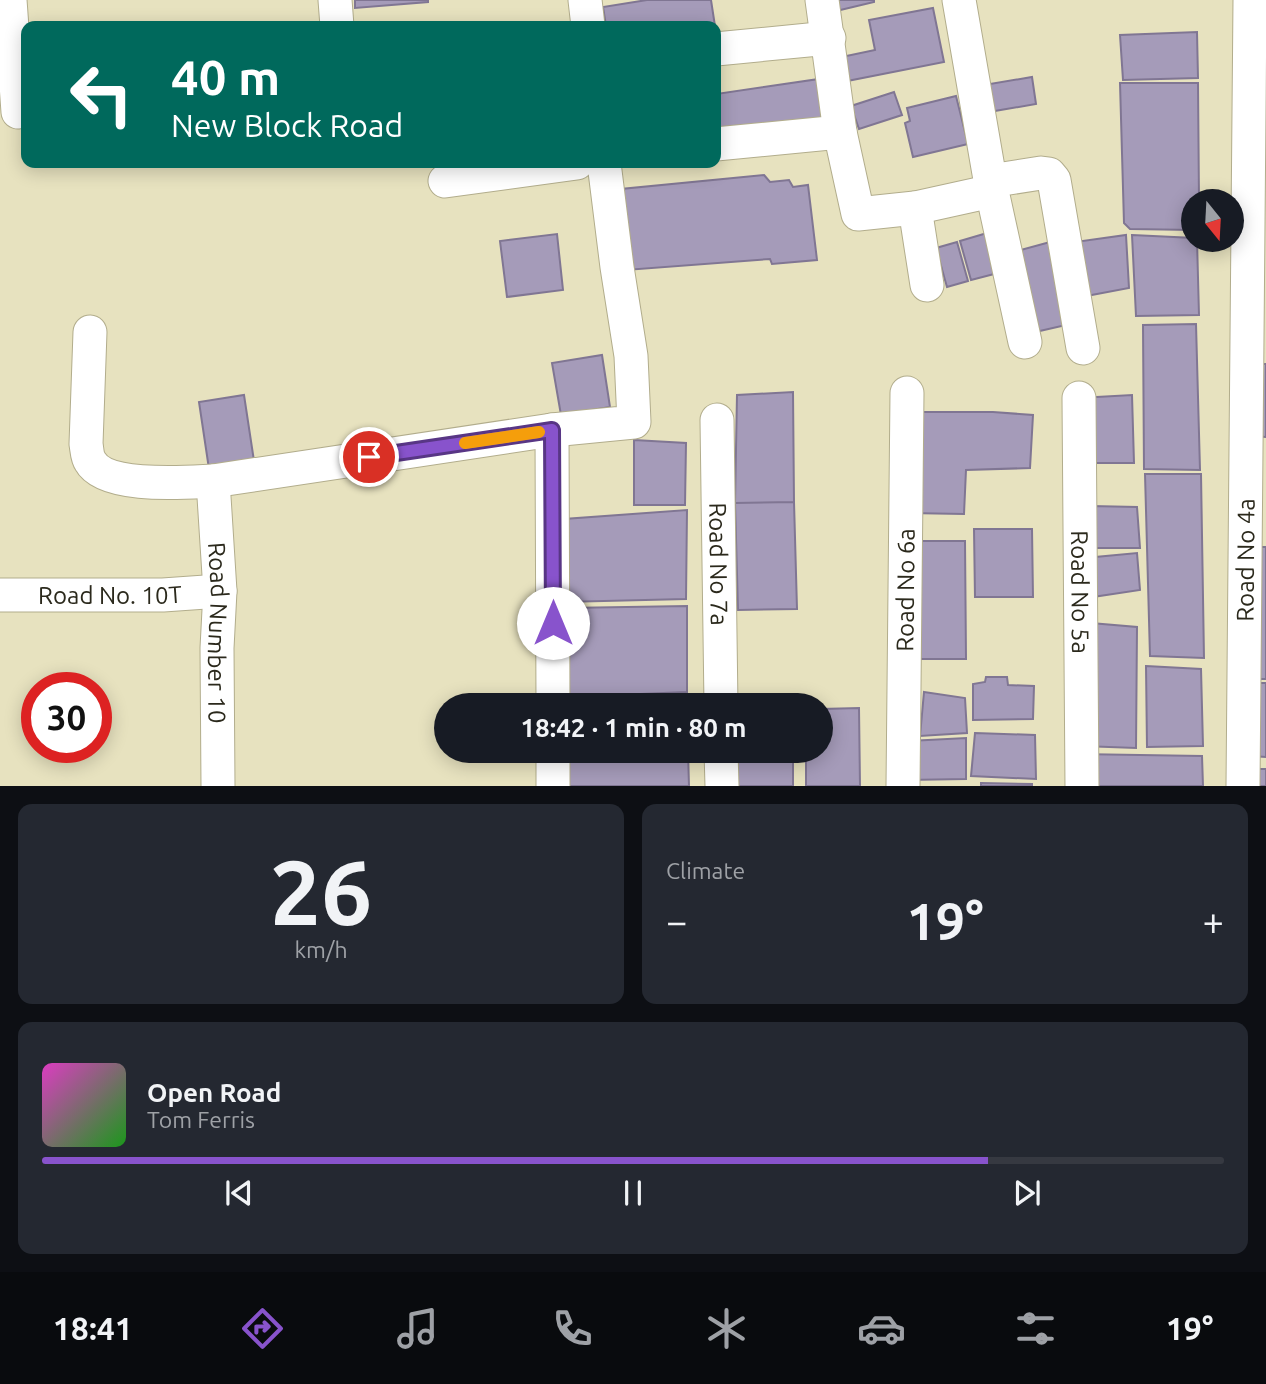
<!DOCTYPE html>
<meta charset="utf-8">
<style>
body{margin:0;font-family:Ubuntu,sans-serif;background:#242831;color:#f1f3f6;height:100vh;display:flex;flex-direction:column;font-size:26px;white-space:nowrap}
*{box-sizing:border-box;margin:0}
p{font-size:23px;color:#9ea1a6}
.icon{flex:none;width:38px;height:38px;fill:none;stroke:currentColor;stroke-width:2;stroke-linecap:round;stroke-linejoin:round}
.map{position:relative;height:786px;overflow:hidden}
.drawer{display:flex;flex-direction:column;gap:18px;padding:18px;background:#0d0f14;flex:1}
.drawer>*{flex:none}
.banner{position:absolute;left:21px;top:21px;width:700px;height:147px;border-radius:14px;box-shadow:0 4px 18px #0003;background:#00695c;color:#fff;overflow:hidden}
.needle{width:46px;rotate:162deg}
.controls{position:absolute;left:1181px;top:189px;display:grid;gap:14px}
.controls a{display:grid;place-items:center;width:63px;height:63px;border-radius:50%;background:#171b24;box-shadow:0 4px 18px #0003;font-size:35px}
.speed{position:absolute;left:21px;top:672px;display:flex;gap:14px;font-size:35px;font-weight:700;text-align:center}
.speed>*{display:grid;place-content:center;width:91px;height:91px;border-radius:50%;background:#171b24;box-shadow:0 4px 18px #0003;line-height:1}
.speed .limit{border:10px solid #d22;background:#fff;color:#111}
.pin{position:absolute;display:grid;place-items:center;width:60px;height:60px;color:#fff;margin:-30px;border:4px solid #fff;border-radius:50%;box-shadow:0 2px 7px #0007}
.me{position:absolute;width:77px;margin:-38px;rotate:0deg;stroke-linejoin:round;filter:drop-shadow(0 0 5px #0008)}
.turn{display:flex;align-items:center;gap:24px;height:147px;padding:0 35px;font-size:32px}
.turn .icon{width:91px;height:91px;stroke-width:2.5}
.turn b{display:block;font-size:49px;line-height:60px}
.big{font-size:52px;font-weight:700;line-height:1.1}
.drawer .tile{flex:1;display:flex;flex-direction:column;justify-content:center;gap:10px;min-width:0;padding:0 24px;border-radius:14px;background:#242831}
.drawer .dial{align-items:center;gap:0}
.dial b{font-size:91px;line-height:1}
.song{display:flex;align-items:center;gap:21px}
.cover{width:84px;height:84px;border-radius:10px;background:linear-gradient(135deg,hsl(310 70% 55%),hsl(120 70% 35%))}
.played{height:7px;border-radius:4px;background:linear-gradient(90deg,#8853cc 80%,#363941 80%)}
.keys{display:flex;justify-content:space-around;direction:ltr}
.heat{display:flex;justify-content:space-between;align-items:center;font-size:38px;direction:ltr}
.drawer .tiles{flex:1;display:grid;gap:18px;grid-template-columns:1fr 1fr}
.tile:last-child{grid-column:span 2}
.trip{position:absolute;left:434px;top:693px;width:399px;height:70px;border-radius:35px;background:#171b24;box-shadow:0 4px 18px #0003;font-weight:700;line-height:70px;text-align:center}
.tabs{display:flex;height:112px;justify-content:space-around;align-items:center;background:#090b0e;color:#9ea1a6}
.tabs .icon{width:49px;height:49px}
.tabs .on{color:#8853cc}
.tabs b{font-size:32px;color:#f1f3f6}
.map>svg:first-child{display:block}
.building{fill:#a59bb9;stroke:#807693;stroke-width:2}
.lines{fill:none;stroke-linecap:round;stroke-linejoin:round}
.minor-casing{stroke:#b2ad8c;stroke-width:35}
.minor{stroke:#fff;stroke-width:33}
.route-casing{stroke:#583685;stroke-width:18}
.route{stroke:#8853cc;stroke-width:12}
.slow{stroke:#f59e0b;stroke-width:12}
.labels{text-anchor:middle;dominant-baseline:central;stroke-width:5;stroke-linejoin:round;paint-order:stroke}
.street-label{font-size:24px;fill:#2b291c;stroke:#fff}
</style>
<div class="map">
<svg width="1266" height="786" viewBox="0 0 1266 786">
<rect width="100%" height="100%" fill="#e7e2bf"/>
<path class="building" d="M 355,0 L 428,0 L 428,2 L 355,8 Z
M 647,0 L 711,0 L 715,26 L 606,26 L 603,7 Z
M 830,0 L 874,0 L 874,2 L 832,12 Z
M 933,8 L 944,62 L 837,83 L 832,59 L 875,50 L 869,20 Z
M 1197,32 L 1198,78 L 1123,80 L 1120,35 Z
M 1032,77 L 1036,104 L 983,113 L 978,86 Z
M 819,79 L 825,118 L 716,132 L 716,94 Z
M 1120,83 L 1198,83 L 1199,201 L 1194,201 L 1194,230 L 1130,229 L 1124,223 Z
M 894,92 L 902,115 L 859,129 L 851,106 Z
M 956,96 L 968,144 L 913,157 L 905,123 L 910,121 L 907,108 Z
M 764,175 L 770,182 L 789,180 L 793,187 L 808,185 L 817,260 L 772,264 L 770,259 L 626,270 L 621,189 Z
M 987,233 L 998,273 L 971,280 L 960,241 Z
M 557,234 L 563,290 L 507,297 L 500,241 Z
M 1126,235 L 1129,288 L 1081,297 L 1075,242 Z
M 1132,235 L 1194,238 L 1194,240 L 1197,240 L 1199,315 L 1136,316 Z
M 957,242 L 968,281 L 947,287 L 936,248 Z
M 1050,242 L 1066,325 L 1031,333 L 1017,251 Z
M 1196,324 L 1200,470 L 1144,469 L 1143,325 Z
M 602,355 L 610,407 L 561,415 L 552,363 Z
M 1259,364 L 1266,364 L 1266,437 L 1254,436 Z
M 793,392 L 794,502 L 735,503 L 737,395 Z
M 244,395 L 254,461 L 209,469 L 199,402 Z
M 1132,395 L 1134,463 L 1079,463 L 1079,398 Z
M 905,412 L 993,412 L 1033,415 L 1030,468 L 966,470 L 964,514 L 908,513 Z
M 634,440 L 686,443 L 685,505 L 634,505 Z
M 1145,474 L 1201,474 L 1204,658 L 1150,656 Z
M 794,502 L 797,609 L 738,610 L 735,503 Z
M 1091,506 L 1137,507 L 1140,548 L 1092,548 Z
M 687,510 L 686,599 L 563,602 L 564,519 Z
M 974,529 L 1032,529 L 1033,597 L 975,597 Z
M 907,541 L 965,541 L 966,659 L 921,659 L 906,648 Z
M 1256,547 L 1266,547 L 1266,679 L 1255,679 Z
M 1137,553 L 1140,590 L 1086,598 L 1085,558 Z
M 687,606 L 687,692 L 569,697 L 566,608 Z
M 1079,622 L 1137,627 L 1136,748 L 1082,746 Z
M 1146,666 L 1201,669 L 1203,746 L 1147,747 Z
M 986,677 L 1007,677 L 1008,685 L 1034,686 L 1033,719 L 973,720 L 973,684 L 985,682 Z
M 1251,683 L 1266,683 L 1266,757 L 1252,756 Z
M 924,692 L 965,698 L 967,733 L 920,736 Z
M 859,708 L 860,786 L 806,786 L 806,751 L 821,751 L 821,709 Z
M 975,733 L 1035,735 L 1036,779 L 971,776 Z
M 966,738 L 966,779 L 907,780 L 909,741 Z
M 564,751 L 688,751 L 689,786 L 564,786 Z
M 736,751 L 793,751 L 793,786 L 736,786 Z
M 1077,754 L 1202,756 L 1203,786 L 1078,786 Z
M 1254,769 L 1266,769 L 1266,786 L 1254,786 Z
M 981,783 L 1032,784 L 1032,786 L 981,786 Z"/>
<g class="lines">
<g class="minor-casing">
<g id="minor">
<path d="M 10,0 L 18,112"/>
<path d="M 335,0 L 337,26"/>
<path d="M 585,0 L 588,26"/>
<path d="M 959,0 L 992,191 L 1025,342"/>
<path d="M 716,49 L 829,38"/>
<path d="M 840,132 L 858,214 L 915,208 L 992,191"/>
<path d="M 716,144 L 840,132 L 822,0"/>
<path d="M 445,181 L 577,163"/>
<path d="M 990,181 L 1041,173 L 1049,174 L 1054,180 L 1083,348"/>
<path d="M 915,208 L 927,285"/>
<path d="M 90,332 L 86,444 C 87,449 87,457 90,461 C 105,489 186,482 213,481 L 552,430 L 634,422 L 631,356 L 617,267 L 604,163"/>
<path id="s1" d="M 1079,398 L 1082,786"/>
<path id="s2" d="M 717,420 L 721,705"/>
<path d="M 552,430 L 553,705"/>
<path id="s3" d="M 213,481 L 220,591 L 217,648 L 218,786"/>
<path id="s4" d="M 0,595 L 163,595 L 220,591"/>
<path d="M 553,751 L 553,786"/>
<path d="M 721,751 L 722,786"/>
<path id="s5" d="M 903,786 L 907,393"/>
<path id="s6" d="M 1243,786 L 1250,0"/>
</g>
</g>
<use href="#minor" class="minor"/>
</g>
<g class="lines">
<g class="route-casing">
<path id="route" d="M 369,457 L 552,430 L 553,623"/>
</g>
<use href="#route" class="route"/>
<path class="slow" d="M 465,443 L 539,432"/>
</g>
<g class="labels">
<g class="street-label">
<text stroke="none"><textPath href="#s6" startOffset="226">Road No 4a</textPath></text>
<text stroke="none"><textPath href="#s2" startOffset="144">Road No 7a</textPath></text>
<text stroke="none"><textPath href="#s5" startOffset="196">Road No 6a</textPath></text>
<text stroke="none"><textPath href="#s1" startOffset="194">Road No 5a</textPath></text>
<text stroke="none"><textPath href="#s4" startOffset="110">Road No. 10T</textPath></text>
<text stroke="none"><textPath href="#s3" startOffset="152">Road Number 10</textPath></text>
</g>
</g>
</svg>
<div class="controls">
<a><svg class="needle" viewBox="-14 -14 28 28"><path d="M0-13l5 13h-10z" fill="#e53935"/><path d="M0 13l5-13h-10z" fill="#9ea1a6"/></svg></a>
</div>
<div class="speed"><div class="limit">30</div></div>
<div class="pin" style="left:369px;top:457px;background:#d93025"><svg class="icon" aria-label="arrive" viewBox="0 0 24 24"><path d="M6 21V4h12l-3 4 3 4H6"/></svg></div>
<svg class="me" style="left:553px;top:623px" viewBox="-20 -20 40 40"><circle r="19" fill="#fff"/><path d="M0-13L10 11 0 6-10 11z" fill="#8853cc"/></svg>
<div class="trip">18:42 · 1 min · 80 m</div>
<div class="banner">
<div class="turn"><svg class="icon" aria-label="left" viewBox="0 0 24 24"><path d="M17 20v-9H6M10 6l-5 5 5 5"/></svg><div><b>40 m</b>New Block Road</div></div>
</div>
</div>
<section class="drawer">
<div class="tiles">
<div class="tile dial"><b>26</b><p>km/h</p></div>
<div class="tile"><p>Climate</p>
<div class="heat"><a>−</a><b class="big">19°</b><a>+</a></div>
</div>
<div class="tile">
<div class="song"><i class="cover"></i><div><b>Open Road</b><p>Tom Ferris</p></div></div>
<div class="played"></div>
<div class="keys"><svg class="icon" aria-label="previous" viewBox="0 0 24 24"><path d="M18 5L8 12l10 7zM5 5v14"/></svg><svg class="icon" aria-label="pause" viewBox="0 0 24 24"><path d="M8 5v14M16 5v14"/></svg><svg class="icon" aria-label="next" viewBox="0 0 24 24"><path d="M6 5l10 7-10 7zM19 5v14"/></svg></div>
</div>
</div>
</section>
<nav class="tabs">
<b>18:41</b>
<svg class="icon on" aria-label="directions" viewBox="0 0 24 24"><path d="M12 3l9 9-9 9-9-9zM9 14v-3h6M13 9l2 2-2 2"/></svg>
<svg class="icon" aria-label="music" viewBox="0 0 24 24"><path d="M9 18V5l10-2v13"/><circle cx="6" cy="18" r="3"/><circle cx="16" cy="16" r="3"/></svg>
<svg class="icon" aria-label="phone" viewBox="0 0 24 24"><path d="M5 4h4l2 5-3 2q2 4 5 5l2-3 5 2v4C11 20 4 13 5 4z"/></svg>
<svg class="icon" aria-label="climate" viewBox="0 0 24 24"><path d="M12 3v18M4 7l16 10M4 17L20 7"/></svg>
<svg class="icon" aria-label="car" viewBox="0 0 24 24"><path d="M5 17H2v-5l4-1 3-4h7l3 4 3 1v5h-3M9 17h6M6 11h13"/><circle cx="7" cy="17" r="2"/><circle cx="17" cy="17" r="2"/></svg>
<svg class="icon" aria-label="filters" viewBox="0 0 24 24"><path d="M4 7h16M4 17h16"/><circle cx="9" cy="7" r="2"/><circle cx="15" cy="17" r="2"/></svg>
<b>19°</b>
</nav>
